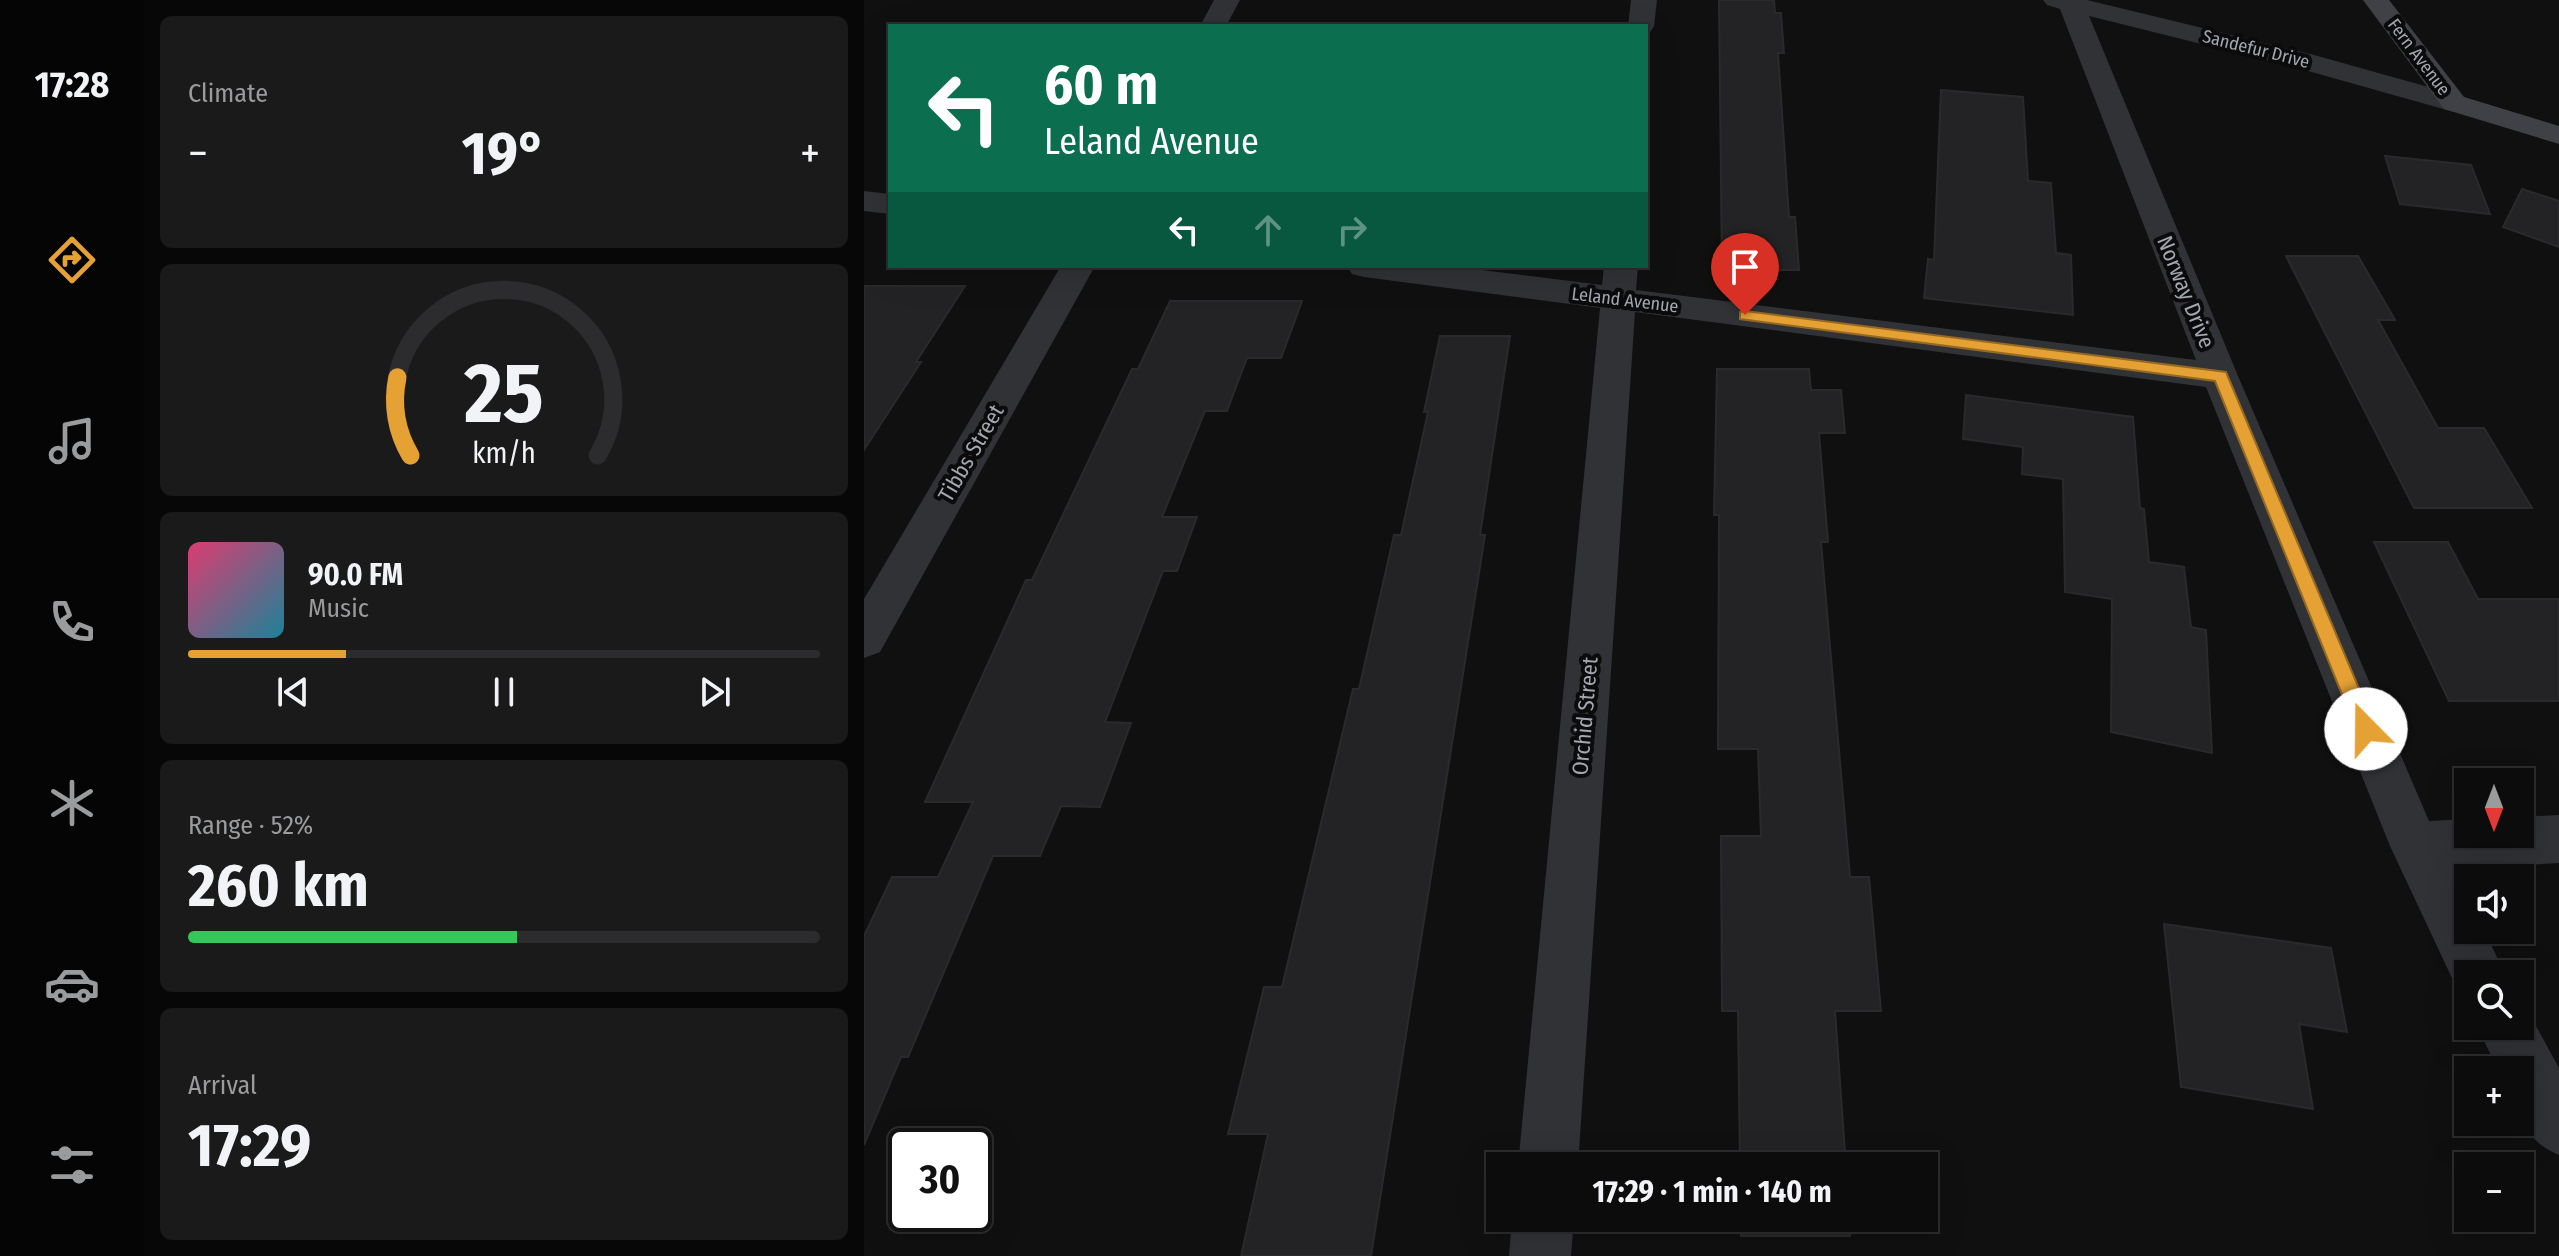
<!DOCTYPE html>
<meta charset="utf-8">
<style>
body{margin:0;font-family:"Fira Sans Condensed",sans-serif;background:#1a1a1b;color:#f1f3f6;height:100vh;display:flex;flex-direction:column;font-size:30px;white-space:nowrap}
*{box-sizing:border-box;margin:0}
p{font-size:26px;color:#9a9b9d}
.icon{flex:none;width:44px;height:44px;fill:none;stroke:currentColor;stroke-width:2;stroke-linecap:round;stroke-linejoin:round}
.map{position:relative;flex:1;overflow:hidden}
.sheet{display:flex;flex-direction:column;gap:16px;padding:16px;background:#070707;width:720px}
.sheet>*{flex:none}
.hud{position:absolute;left:24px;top:24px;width:760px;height:244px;border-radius:0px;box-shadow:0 8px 32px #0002,0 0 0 2px #2c2c2e;background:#0b6e4f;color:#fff;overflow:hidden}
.needle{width:52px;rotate:180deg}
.fabs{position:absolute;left:1590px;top:768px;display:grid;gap:16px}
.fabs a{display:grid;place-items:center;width:80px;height:80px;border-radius:0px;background:#0c0c0d;box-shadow:0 8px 32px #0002,0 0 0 2px #2c2c2e;font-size:40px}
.speed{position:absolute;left:24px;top:1128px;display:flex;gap:16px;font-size:40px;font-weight:700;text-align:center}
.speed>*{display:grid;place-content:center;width:104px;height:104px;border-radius:50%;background:#0c0c0d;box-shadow:0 8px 32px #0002,0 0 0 2px #2c2c2e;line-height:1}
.speed .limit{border:4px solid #111;border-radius:12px;background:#fff;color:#111}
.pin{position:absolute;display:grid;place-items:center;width:68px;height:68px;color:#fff;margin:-82px -34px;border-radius:50% 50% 50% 0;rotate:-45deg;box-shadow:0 0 8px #0007}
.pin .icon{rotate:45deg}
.me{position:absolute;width:88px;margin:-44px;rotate:338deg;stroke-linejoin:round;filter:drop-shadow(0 0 6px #0008)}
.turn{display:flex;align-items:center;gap:28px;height:168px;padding:0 24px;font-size:36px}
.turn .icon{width:104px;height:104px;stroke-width:2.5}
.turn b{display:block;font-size:56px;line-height:68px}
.lanes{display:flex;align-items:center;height:76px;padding:0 24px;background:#0003;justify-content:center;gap:40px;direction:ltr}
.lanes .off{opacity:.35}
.big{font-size:60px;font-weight:700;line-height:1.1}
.sheet .widget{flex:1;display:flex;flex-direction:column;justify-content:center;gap:12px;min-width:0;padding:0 28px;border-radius:12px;background:#1a1a1b}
.sheet .dial{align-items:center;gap:0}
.dial svg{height:208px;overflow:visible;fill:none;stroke:#2c2c2e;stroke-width:7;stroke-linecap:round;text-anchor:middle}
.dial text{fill:#f1f3f6;stroke:none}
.song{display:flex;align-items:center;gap:24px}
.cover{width:96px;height:96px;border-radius:12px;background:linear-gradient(135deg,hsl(340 70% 55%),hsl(190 70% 35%))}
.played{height:8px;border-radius:4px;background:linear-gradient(90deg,#e5a134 25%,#2c2c2e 25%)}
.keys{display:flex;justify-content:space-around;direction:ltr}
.heat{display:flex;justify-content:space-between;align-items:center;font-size:44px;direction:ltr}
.charge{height:12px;border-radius:6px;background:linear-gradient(90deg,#34c759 52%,#2c2c2e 0)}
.trip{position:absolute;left:622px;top:1152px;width:452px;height:80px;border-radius:0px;background:#0c0c0d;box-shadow:0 8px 32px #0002,0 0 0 2px #2c2c2e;font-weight:700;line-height:80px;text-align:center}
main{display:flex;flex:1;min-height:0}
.menu{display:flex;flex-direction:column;width:144px;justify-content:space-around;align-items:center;background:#050505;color:#9a9b9d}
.menu .icon{width:56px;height:56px}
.menu .selected{color:#e5a134}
.menu b{font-size:36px;color:#f1f3f6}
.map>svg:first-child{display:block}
.building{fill:#232325;stroke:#2a2a2d;stroke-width:2}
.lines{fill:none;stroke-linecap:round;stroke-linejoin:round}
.street{fill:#313236;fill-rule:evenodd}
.secondary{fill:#3f4146;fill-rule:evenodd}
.route{fill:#e5a134;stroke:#956922;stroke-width:2}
.labels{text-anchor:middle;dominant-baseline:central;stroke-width:8;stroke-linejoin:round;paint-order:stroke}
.far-street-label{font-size:18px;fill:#a2a7b1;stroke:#0b0b0c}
.street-label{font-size:22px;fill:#a2a7b1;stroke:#0b0b0c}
</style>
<main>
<nav class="menu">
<b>17:28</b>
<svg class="icon selected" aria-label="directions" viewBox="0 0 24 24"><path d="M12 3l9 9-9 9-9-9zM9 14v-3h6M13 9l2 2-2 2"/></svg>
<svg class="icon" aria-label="music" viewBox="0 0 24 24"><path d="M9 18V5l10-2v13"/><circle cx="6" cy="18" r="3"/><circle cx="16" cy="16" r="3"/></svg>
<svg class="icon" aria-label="phone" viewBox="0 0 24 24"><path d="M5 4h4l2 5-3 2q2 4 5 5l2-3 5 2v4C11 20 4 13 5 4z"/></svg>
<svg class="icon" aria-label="climate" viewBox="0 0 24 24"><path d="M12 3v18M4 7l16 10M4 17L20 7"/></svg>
<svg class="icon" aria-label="car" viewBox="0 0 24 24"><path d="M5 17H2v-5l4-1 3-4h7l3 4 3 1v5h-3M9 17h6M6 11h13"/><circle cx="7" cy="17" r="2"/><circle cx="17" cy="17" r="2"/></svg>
<svg class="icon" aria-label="filters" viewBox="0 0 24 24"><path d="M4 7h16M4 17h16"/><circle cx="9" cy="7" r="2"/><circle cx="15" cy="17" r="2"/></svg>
</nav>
<section class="sheet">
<div class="widget"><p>Climate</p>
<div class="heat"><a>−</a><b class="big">19°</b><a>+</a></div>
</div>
<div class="widget dial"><svg viewBox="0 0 100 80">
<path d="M14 69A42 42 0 1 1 86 69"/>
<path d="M14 69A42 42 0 0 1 9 39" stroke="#e5a134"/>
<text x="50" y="56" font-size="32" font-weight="700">25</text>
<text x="50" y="72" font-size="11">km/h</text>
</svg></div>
<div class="widget">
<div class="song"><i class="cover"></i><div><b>90.0 FM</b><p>Music</p></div></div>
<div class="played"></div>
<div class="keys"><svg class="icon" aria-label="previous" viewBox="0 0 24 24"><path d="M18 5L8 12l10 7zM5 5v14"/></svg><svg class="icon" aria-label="pause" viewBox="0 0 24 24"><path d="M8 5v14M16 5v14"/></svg><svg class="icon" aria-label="next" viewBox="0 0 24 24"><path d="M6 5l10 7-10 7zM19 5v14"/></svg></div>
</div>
<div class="widget"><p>Range · 52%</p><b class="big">260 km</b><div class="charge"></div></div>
<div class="widget"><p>Arrival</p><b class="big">17:29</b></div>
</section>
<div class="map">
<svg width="1695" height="1256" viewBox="0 0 1695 1256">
<rect width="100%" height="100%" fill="#101011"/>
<path class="building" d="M 855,0 L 910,0 L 911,13 L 917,13 L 920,53 L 914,53 L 925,217 L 931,217 L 935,270 L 858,270 Z
M 1077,90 L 1159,97 L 1164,181 L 1187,183 L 1192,253 L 1207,255 L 1209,315 L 1060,298 L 1064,259 L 1070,260 Z
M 1521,156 L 1607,165 L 1626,214 L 1536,204 Z
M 1658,189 L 1695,201 L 1695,247 L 1639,227 Z
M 1422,256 L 1494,256 L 1531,320 L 1514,320 L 1574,428 L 1620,428 L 1668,508 L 1550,508 Z
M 0,286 L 101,286 L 52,362 L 57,362 L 0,450 Z
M 306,301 L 438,301 L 417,358 L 383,358 L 363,411 L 341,411 L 298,517 L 333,517 L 313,571 L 299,571 L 241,722 L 267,723 L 236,807 L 197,806 L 176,856 L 129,856 L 44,1057 L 37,1057 L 0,1145 L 0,936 L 28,877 L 74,877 L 109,802 L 61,802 L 162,580 L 168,580 L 268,369 L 274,369 Z
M 576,336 L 646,336 L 616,535 L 621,535 L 507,1256 L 377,1256 L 404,1134 L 364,1134 L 400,987 L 418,987 L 489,689 L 495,689 L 530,535 L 537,535 L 564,412 L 560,412 Z
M 853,369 L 945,369 L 947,390 L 977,390 L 981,433 L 955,433 L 964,542 L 957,542 L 986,877 L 1005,877 L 1017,1011 L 971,1011 L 982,1166 L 876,1166 L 874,1011 L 858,1011 L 857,836 L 897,836 L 894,749 L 854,749 L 855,515 L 850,515 Z
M 1102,395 L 1269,417 L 1276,508 L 1280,509 L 1285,562 L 1320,567 L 1327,627 L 1342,630 L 1348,753 L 1247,732 L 1248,599 L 1201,592 L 1199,479 L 1158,474 L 1159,447 L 1099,439 Z
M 1510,542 L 1584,542 L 1614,599 L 1695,599 L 1695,701 L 1585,701 Z
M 1300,924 L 1467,948 L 1483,1032 L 1435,1024 L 1449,1109 L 1317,1087 Z
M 877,1218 L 985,1218 L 986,1236 L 877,1236 Z"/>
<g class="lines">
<path class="street" d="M 350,0 L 376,0 L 362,26 L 336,26 Z
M 767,0 L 793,0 L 790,26 L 786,32 L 782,33 L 782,26 L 764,26 Z
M 1179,0 L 1223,0 L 1450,55 L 1600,97 L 1604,103 L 1600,109 L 1590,112 L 1430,67 L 1225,16 L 1374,376 L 1565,821 L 1604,819 L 1604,834 L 1656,834 L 1656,817 L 1695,815 L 1695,863 L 1589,869 L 1604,898 L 1604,930 L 1620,930 L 1641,974 L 1604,974 L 1604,997 L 1595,993 L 1526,846 L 1342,387 L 771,312 L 714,1166 L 654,1166 L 736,308 L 500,277 L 488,274 L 483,266 L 585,266 L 738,285 L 740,266 L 774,266 L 772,290 L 1332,360 L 1196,9 L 1183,5 Z
M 0,191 L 26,194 L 26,214 L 0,211 Z
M 197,266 L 231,266 L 16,652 L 0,658 L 0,599 Z
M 1656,1004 L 1661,1006 L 1695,1068 L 1695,1155 C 1655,1139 1656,1109 1656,1070 L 1634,1070 L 1613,1026 L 1656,1026 Z
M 648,1218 L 710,1218 L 707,1256 L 645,1256 Z"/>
<path class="secondary" d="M 1499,0 L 1525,0 L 1600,97 L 1695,126 L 1695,144 L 1580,109 Z"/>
</g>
<path class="route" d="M 881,311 L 1362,372 L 1512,729 L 1509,735 L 1502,738 L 1495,735 L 1492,729 L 1351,381 L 876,319 L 876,312 Z"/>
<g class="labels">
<g class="far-street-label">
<text transform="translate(1392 49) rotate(14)">Sandefur Drive</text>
<text transform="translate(1555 57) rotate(53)">Fern Avenue</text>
<text transform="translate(761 300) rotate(7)">Leland Avenue</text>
</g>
<g class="street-label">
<text transform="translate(1322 292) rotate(68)">Norway Drive</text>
<text transform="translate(107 453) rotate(-60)">Tibbs Street</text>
<text transform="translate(721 716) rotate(-85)">Orchid Street</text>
</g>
</g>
</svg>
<div class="fabs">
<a><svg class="needle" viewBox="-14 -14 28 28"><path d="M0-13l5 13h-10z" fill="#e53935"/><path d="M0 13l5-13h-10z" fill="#9a9b9d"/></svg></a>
<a><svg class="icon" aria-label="sound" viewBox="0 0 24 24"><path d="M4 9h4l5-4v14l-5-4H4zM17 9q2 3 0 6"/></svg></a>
<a><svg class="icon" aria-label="search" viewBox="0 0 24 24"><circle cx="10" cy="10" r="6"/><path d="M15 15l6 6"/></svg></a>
<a>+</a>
<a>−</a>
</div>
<div class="speed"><div class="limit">30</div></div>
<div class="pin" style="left:881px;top:315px;background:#d93025"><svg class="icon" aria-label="arrive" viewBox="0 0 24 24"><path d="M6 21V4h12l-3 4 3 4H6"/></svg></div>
<svg class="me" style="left:1502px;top:729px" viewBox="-20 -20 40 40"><circle r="19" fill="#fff"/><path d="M0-13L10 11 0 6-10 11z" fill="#e5a134"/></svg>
<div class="trip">17:29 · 1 min · 140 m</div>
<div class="hud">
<div class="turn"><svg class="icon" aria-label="left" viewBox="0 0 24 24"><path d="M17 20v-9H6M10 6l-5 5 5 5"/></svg><div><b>60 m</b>Leland Avenue</div></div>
<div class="lanes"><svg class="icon" aria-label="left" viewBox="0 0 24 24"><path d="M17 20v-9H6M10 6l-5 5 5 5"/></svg><svg class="icon off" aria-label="ahead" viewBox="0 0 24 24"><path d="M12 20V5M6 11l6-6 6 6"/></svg><svg class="icon off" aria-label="right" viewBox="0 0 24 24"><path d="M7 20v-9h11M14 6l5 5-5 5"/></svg></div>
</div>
</div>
</main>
